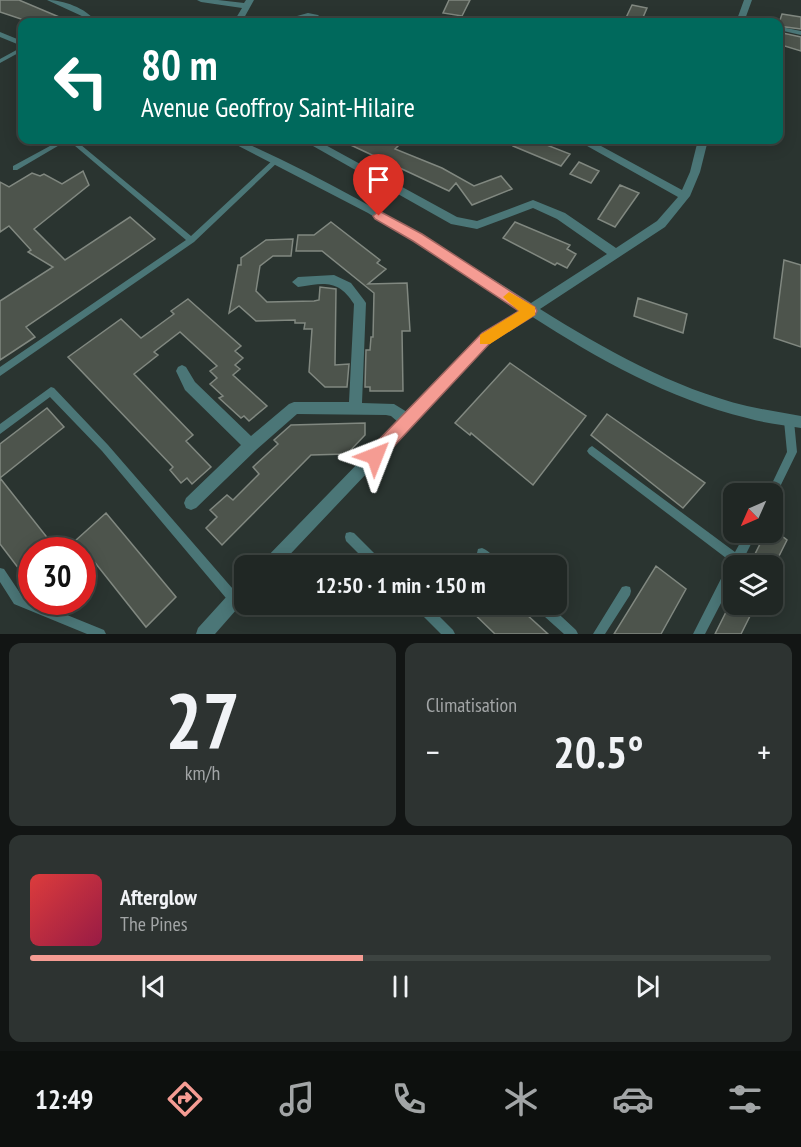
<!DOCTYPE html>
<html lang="fr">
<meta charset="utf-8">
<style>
body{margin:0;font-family:"PT Sans Narrow",sans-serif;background:#2d3331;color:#f1f3f6;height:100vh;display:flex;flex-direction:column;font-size:22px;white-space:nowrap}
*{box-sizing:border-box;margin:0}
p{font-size:20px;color:#a2a5a6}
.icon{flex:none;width:33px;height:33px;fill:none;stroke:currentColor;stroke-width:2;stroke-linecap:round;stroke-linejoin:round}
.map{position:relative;height:634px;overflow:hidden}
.side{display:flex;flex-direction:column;gap:9px;padding:9px;background:#121514;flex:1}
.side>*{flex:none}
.top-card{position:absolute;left:18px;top:18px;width:765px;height:126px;border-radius:12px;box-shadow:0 3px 15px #0003,0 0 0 2px #3d4441;background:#00695c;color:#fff;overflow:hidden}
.needle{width:39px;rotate:225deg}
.controls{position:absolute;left:723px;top:483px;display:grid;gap:12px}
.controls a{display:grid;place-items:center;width:60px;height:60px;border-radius:12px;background:#202724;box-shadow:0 3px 15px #0003,0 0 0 2px #3d4441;font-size:30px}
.speed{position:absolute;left:18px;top:537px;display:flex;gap:12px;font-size:30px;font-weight:700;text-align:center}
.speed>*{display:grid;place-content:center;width:78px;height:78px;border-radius:50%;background:#202724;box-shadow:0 3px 15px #0003,0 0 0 2px #3d4441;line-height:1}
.speed .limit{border:9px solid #d22;background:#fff;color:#111}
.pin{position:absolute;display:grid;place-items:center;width:51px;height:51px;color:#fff;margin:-62px -26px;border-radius:50% 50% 50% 0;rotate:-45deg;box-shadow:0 0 6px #0007}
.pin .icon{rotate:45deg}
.me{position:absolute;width:66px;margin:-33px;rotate:45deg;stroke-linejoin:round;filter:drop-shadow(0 0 4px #0008)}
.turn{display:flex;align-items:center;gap:21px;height:126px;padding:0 24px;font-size:27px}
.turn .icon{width:78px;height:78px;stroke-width:2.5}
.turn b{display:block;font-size:42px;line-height:51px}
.big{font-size:45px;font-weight:600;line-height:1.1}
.side .tile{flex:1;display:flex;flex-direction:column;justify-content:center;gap:9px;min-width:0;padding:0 21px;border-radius:12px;background:#2d3331}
.side .dial{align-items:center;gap:0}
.dial b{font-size:78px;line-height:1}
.song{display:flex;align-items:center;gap:18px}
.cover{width:72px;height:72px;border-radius:9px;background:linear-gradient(135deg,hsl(0 70% 55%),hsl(340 70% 35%))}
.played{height:6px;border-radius:3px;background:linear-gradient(90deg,#f59c93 45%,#3d4441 45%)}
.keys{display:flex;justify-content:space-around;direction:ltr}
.heat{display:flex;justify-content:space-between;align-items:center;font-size:33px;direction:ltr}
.side .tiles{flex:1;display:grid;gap:9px;grid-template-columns:1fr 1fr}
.tile:last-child{grid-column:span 2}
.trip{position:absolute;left:234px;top:555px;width:333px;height:60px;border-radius:12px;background:#202724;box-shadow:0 3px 15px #0003,0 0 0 2px #3d4441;font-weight:600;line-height:60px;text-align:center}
.tab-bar{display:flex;height:96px;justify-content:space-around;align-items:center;background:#0d100e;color:#a2a5a6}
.tab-bar .icon{width:42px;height:42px}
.tab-bar .current{color:#f59c93}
.tab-bar b{font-size:27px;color:#f1f3f6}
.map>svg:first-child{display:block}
.building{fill:#4d544c;stroke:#818880;stroke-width:1.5}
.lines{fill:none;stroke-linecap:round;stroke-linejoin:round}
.service{fill:#4b7677;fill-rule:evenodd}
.minor{fill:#4b7677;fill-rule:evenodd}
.route{fill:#f59c93;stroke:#9f6560;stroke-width:1.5}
.slow{fill:#f59e0b}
</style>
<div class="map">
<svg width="801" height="634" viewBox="0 0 801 634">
<rect width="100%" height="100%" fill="#2a3430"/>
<path class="building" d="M 0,0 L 19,0 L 71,22 L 30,22 L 0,12 Z
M 449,0 L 470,0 L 462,16 L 443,13 Z
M 632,5 L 647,8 L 641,22 L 624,22 Z
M 782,14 L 801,17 L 801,29 L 778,26 Z
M 778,32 L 801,37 L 801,51 L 778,44 Z
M 340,140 L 388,140 L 399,145 L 395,149 L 442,168 L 474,186 L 501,176 L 512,189 L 472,205 L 456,183 L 449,191 Z
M 515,140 L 534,140 L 570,154 L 561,166 L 513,146 Z
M 579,162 L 599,171 L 591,183 L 570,174 Z
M 83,171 L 89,185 L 34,229 L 65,260 L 130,217 L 155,239 L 26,327 L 35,337 L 0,360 L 0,301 L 53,267 L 28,252 L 31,250 L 9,226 L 0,232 L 0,182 L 9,187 L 32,173 L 40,176 L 44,174 L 62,184 Z
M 620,185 L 639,193 L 615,227 L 598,219 Z
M 331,222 L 380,260 L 377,263 L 386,269 L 368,284 L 407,283 L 410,331 L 402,331 L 403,391 L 370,391 L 370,387 L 365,387 L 366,350 L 370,350 L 371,337 L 373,337 L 374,293 L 322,251 L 296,251 L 298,235 L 314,235 Z
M 515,222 L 570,245 L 567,249 L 576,254 L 567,268 L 557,263 L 555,265 L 503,238 Z
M 293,239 L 291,256 L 273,256 L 260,266 L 256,291 L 267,302 L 314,301 L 319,300 L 320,287 L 336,289 L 335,365 L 349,364 L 347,387 L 325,387 L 309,372 L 312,329 L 304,329 L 305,323 L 295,323 L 295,320 L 256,321 L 239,306 L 229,313 L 238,265 L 241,265 L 241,258 L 266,240 Z
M 784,260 L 801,265 L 801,347 L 774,338 Z
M 638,298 L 687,314 L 683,333 L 634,316 Z
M 188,299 L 241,346 L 235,351 L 243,358 L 235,365 L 240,369 L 233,375 L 267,406 L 249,421 L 244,416 L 241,418 L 219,398 L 223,396 L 210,384 L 217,378 L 210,371 L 217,366 L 180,332 L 154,352 L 158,355 L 134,374 L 193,435 L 186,441 L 211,467 L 192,484 L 187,478 L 181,483 L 170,470 L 173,467 L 68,357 L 121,319 L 141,338 L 174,314 L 171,311 Z
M 510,363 L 586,416 L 533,485 L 471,433 L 470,435 L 455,423 Z
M 47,408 L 64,427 L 0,478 L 57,550 L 32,550 L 32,586 L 0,544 L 0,444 Z
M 607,414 L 705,483 L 683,508 L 591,435 Z
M 365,423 L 365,435 L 347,454 L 311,455 L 222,545 L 206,528 L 217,517 L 210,510 L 227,495 L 233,500 L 259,474 L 253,467 L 278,444 L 274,440 L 291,425 Z
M 106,513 L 176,597 L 146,627 L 85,550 L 65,550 Z
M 766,532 L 777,532 L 787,540 L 774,566 L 749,566 Z
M 656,566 L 686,589 L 661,634 L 614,634 Z
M 464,604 L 515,604 L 548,634 L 495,634 Z
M 730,604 L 756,604 L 741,634 L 715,634 Z"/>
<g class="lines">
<path class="service" d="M 781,27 L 801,31 L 801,35 L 779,30 L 778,29 Z
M 22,47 L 22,51 L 0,63 L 0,59 Z
M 61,140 L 75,140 L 191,236 L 275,158 L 277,158 L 280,160 L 194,242 L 0,376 L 0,367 L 186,240 L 68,140 L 17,170 L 13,170 L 13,166 Z
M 51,387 L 54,388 L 108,445 L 239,596 L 240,600 L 239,604 L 235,605 L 231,604 L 102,451 L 50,397 L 0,434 L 0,424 Z
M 789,417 L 792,418 L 794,421 L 797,452 L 775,497 L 772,499 L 772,494 L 767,494 L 787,452 L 784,421 L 786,418 Z
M 592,446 L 735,552 L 746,532 L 757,532 L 741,564 L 739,566 L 734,566 L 734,578 L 705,634 L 693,634 L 730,561 L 589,454 L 587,451 L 589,448 Z
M 350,532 L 354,533 L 383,562 L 384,566 L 371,566 L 346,541 L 345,537 L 346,533 Z
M 482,548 C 489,551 498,559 501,566 L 488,566 L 478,557 L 477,553 L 478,549 Z
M 0,568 L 4,569 L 22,596 L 32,600 L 32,602 L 35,602 L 104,630 L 106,634 L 87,634 L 14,604 L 0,582 Z
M 626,586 L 630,587 L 631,591 L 630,595 L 605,634 L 593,634 L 622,587 Z
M 414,604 L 427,604 L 453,630 L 455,634 L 441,634 L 415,608 Z
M 534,604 L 548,604 L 576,630 L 578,634 L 564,634 L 535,608 Z"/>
<path class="minor" d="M 47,0 C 63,0 86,8 95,21 L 88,22 L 84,17 Z
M 197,0 L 218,0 L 244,3 L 246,0 L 254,0 L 244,18 L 273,20 L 277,22 L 223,22 L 224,20 L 236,18 L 242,8 L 201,2 Z
M 744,0 L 752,0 L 744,22 L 736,22 Z
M 308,13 L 318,15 L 325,22 L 317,22 L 308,18 L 298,22 L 290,22 L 297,16 Z
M 495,18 L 526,20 L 530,22 L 474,22 L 478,20 Z
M 0,32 L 22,41 L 22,46 L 0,37 Z
M 227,140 L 239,140 C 342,186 436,243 531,303 L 607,254 L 557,219 L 533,208 L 477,229 L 451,224 L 313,146 L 310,140 L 320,140 L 320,142 L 457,217 L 477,221 L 533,200 L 565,213 L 616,248 L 657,221 L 678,197 L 580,142 L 578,140 L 590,140 L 682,190 L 690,172 L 698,140 L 708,140 L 700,172 L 690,196 L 665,227 L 540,309 C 604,349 673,388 747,406 C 765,410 783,413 801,416 L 801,428 C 783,425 764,423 747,418 C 669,399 598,359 531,316 L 491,342 L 279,566 L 261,566 L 263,561 L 398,422 L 391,416 L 386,415 L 297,414 L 256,450 L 196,508 L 191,510 L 186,508 L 184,503 L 186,498 L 241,445 L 185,390 L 176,371 L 178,367 L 182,365 L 186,367 L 195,382 L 251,436 L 289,404 L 294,402 L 349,402 L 354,304 C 338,279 324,283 298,287 L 292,282 L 298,277 L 334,275 L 351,283 L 364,300 L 366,303 L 362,403 L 394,404 L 407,412 L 483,334 L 521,309 L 368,213 Z
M 244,582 L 244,601 L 215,634 L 196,634 L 198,628 L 238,584 Z"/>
</g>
<path class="route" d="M 379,211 L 422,234 L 535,307 L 537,311 L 535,315 L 491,342 L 380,461 L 375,463 L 369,461 L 367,456 L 369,450 L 482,333 L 519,311 L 413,241 L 375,219 L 373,216 Z"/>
<path class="slow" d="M 509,292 L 535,307 L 535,315 L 490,344 L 480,344 L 480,335 L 519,311 L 503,297 Z"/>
</svg>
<div class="controls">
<a><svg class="needle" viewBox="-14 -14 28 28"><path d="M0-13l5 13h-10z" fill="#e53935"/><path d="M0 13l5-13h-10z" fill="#a2a5a6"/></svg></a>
<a><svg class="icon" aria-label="layers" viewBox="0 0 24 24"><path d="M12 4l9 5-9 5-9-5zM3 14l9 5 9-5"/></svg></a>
</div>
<div class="speed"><div class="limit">30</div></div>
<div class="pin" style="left:379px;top:216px;background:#d93025"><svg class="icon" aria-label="arrive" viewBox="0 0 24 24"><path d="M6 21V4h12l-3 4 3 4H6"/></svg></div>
<svg class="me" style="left:375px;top:456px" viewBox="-20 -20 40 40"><path d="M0-17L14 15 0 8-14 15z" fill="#f59c93" stroke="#fff" stroke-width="4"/></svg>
<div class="trip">12:50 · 1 min · 150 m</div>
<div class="top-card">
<div class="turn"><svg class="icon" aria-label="left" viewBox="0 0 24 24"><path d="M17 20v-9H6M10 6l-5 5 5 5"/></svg><div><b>80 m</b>Avenue Geoffroy Saint-Hilaire</div></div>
</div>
</div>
<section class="side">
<div class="tiles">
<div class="tile dial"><b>27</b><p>km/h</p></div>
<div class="tile"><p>Climatisation</p>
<div class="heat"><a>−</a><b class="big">20.5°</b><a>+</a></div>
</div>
<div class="tile">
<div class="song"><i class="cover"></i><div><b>Afterglow</b><p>The Pines</p></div></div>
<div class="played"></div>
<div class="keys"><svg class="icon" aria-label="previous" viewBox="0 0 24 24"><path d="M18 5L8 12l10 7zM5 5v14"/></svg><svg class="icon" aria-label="pause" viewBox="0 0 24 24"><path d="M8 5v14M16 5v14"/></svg><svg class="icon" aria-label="next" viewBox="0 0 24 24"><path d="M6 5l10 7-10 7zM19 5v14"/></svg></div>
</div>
</div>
</section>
<nav class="tab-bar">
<b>12:49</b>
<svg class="icon current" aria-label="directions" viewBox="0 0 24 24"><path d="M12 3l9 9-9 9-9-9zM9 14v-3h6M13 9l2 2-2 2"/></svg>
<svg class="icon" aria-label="music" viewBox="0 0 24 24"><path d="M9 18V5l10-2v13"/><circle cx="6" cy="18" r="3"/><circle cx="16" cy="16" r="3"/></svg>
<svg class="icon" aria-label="phone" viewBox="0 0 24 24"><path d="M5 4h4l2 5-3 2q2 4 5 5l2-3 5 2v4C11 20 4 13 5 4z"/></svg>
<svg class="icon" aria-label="climate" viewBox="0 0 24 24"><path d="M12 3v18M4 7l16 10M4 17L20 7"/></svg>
<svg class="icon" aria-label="car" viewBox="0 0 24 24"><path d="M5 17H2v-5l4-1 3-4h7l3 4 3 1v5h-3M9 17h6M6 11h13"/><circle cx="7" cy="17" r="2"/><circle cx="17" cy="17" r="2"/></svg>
<svg class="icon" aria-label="filters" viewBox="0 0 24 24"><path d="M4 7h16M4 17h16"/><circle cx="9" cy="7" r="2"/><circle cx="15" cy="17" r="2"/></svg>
</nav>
